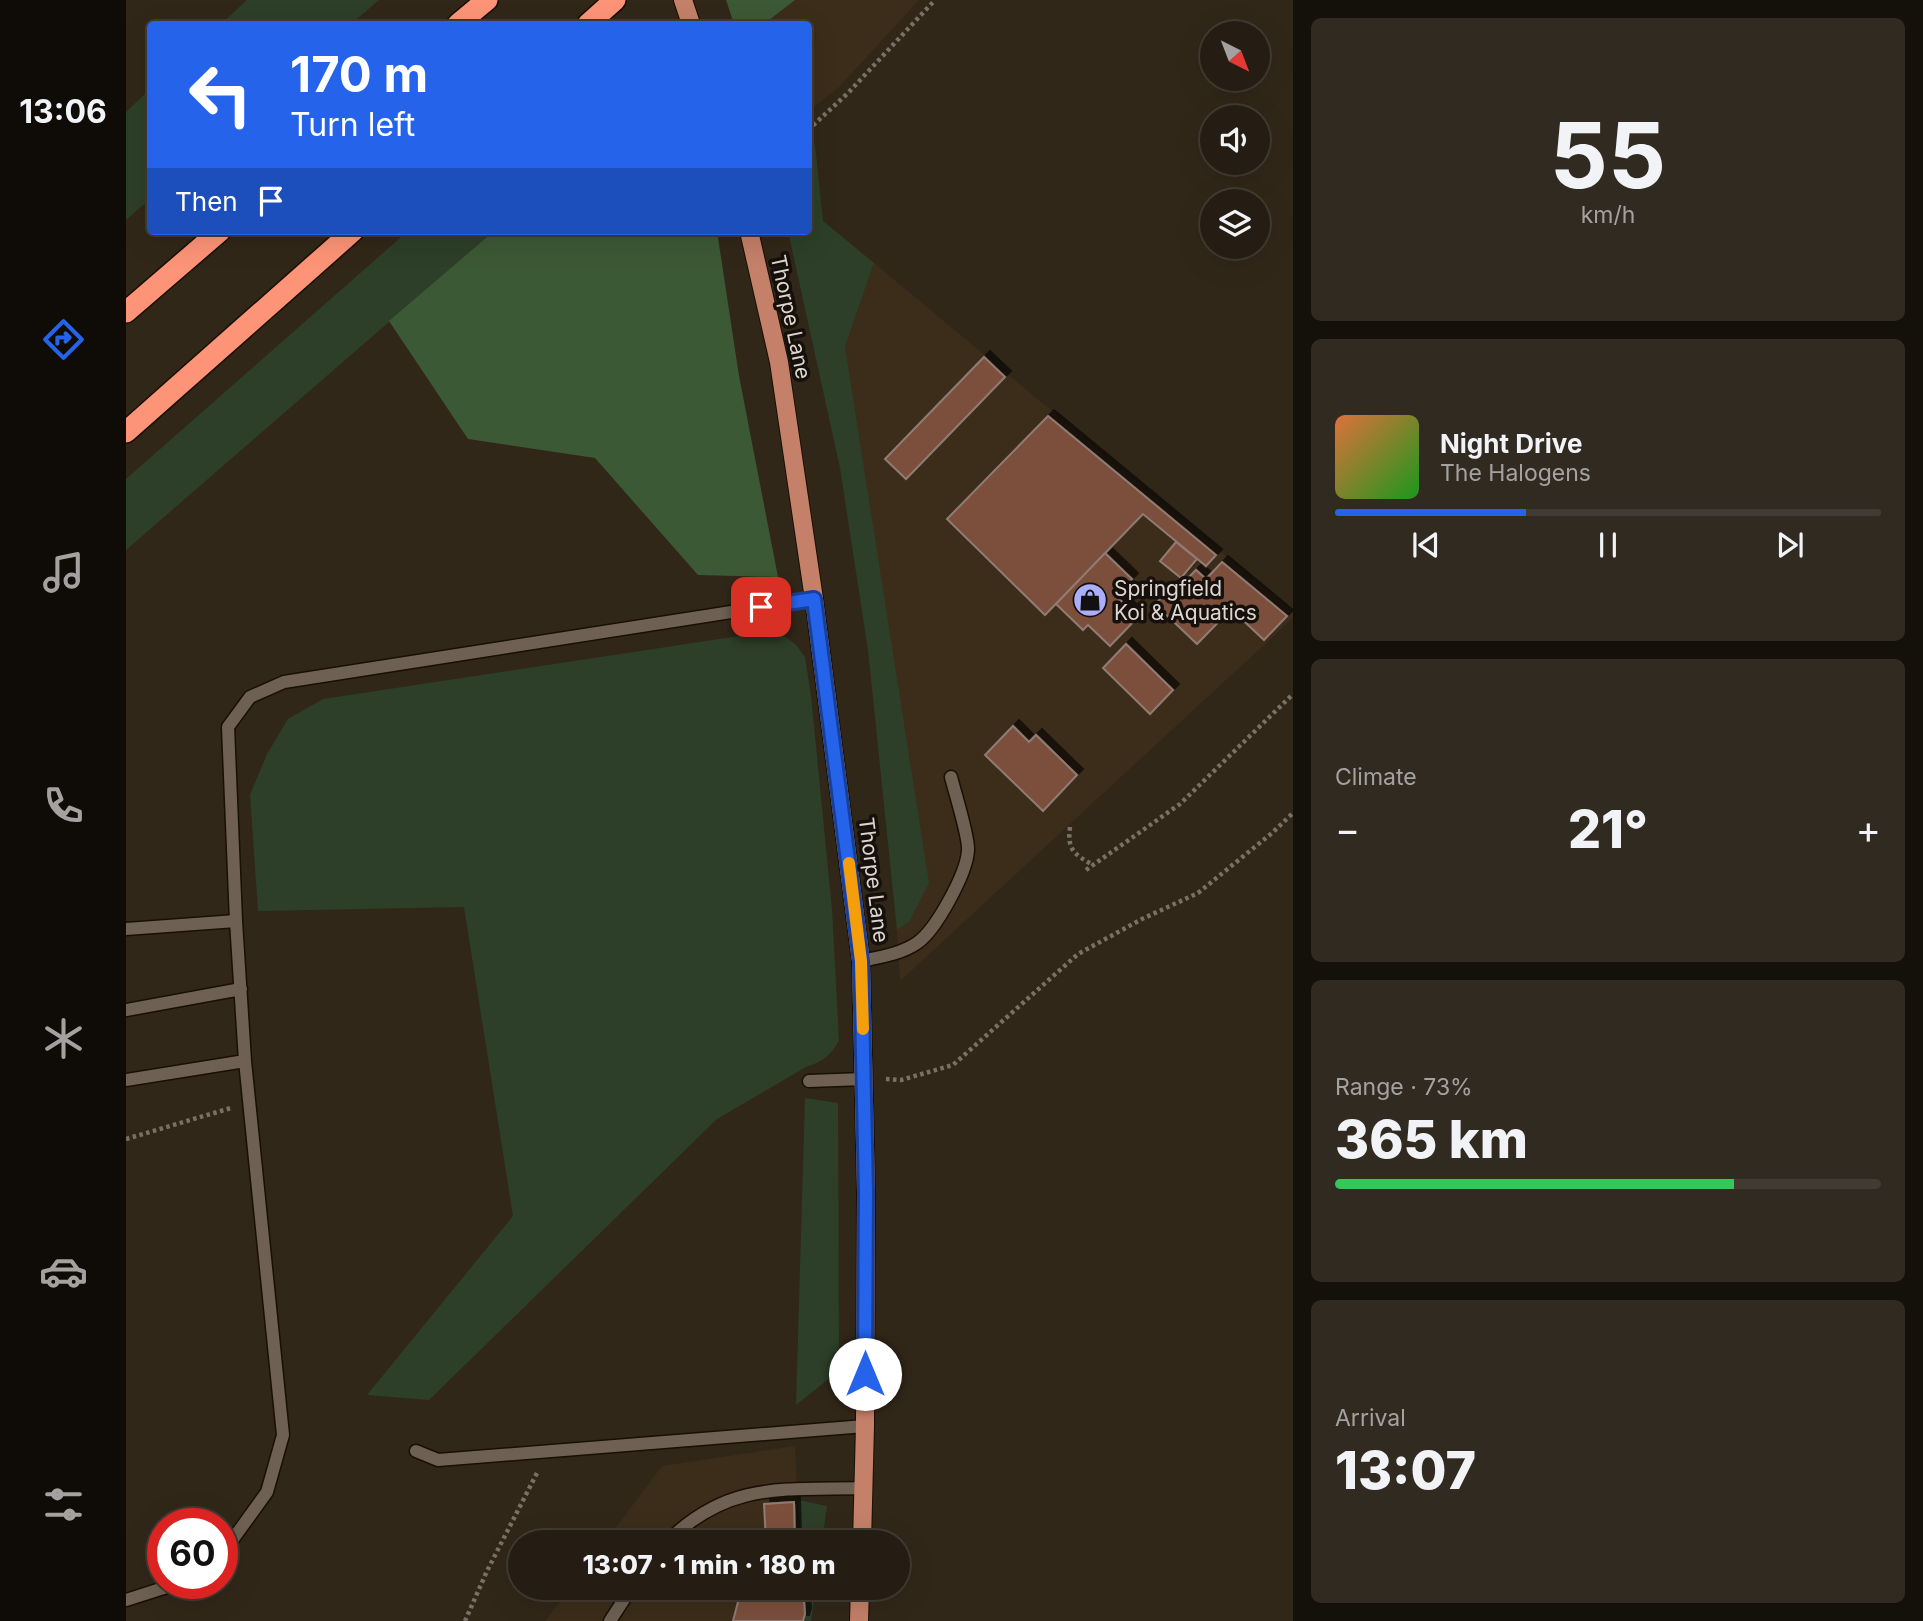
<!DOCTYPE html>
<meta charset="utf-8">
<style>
body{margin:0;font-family:Inter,sans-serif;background:#312a21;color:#f1f3f6;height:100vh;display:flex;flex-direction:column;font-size:26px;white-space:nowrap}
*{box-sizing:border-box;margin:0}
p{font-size:23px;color:#a3a2a0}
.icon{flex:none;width:38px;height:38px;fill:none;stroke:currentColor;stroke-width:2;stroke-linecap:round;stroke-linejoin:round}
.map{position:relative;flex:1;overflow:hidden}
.details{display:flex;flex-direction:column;gap:18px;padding:18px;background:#14100a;width:630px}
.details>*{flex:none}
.guide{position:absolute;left:21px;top:21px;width:665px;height:214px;border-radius:7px;box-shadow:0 7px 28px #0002,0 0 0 2px #423b33;background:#2563eb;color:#fff;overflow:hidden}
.needle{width:46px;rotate:138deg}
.buttons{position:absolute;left:1074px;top:21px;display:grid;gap:14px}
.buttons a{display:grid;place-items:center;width:70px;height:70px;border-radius:50%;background:#251d13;box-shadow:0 7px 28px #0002,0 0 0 2px #423b33;font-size:35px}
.speed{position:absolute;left:21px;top:1508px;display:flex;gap:14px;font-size:35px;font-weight:700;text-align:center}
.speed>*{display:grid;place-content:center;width:91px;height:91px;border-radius:50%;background:#251d13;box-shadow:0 7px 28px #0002,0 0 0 2px #423b33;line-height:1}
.speed .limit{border:10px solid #d22;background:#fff;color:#111}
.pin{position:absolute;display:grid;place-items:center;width:60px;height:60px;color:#fff;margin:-30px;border-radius:14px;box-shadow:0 4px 10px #0006}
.me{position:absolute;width:77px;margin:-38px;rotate:0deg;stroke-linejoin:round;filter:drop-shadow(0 0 5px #0008)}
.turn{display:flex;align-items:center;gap:24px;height:147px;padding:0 28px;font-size:32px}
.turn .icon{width:91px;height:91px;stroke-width:2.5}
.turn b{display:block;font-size:49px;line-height:60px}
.then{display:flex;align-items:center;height:66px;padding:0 28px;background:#0003;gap:14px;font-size:26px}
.big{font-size:52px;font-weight:800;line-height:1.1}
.details .widget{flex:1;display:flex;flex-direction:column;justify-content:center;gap:10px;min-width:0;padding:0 24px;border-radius:10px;background:#312a21}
.details .dial{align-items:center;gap:0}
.dial b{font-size:91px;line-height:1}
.song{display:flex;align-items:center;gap:21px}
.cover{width:84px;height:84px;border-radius:10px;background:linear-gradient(135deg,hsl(20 70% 55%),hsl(120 70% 35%))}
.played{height:7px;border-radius:4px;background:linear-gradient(90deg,#2563eb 35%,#423b33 35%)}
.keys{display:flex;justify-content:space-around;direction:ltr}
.heat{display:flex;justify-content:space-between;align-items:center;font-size:38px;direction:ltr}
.charge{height:10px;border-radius:5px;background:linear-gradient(90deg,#34c759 73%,#423b33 0)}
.trip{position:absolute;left:382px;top:1530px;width:402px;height:70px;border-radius:35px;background:#251d13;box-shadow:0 7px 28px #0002,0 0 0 2px #423b33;font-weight:800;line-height:70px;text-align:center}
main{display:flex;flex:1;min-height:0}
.menu{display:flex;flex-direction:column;width:126px;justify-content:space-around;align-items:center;background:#0f0c08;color:#a3a2a0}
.menu .icon{width:49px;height:49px}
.menu .current{color:#2563eb}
.menu b{font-size:32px;color:#f1f3f6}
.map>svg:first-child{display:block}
.built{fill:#3c2d1a}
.green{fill:#2d3f28}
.forest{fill:#3c5935}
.building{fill:#7c4f3e;stroke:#907b73;stroke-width:2;filter:url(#shadow)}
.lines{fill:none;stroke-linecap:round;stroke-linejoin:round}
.service-casing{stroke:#190f04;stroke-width:15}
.primary-casing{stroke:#190f04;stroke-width:20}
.motorway-casing{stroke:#190f04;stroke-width:24}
.path{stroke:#7a7166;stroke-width:4.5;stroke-dasharray:3.5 3.5;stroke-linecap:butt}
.service{stroke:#6e6153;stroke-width:12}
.primary{stroke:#c48069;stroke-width:18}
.motorway{stroke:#fd9477;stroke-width:21}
.route-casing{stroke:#184099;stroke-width:18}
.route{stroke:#2563eb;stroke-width:12}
.slow{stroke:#f59e0b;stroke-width:12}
.labels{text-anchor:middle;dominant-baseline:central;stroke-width:7;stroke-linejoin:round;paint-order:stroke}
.street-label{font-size:21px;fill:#ddd6ce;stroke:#15100b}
.poi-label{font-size:21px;fill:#ddd6ce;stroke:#15100b;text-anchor:start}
</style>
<main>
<nav class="menu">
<b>13:06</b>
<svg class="icon current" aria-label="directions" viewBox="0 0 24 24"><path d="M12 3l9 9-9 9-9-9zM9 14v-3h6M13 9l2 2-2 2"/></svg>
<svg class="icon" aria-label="music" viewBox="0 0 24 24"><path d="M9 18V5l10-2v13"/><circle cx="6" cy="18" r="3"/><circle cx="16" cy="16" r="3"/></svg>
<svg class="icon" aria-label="phone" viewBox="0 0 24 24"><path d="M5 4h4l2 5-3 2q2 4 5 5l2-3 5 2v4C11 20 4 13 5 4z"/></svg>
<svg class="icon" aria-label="climate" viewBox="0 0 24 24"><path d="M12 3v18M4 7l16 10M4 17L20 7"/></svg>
<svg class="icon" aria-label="car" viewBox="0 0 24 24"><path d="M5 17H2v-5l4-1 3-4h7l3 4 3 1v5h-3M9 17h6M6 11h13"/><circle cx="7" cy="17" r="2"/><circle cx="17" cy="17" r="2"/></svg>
<svg class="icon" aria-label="filters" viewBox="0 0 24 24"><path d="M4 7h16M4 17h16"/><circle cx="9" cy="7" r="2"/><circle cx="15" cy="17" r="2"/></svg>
</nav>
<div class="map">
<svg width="1167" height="1621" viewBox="0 0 1167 1621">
<defs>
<filter id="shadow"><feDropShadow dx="6" dy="-6" stdDeviation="0" flood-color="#0009"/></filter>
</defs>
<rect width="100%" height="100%" fill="#312719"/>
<path class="built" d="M 669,0 L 793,0 L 713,87 L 683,111 L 682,24 L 638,24 Z
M 748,263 L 1167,612 L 1167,618 L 774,981 L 771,930 L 783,922 L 719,347 Z
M 669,1446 L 673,1542 L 479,1542 L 536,1466 Z
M 445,1587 L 677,1587 L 679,1614 L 677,1621 L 419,1621 Z"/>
<path class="green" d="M 121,0 L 253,0 L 225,24 L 95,24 Z
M 24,89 L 24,199 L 0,220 L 0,112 Z
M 689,144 L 697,221 L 748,263 L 719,347 L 803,883 L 783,922 L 771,930 L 742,650 L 714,468 L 662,231 L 682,231 L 683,150 Z
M 282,231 L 368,231 L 0,550 L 0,479 Z
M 639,632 L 657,635 L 670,645 L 679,657 L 685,696 L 706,909 L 713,1041 C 704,1056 696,1062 680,1067 L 591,1119 L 303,1400 L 241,1395 L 387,1216 L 338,907 L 132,911 L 124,795 L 141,754 L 162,719 L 197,699 Z
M 679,1098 L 712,1103 L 713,1360 L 705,1377 L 670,1405 Z
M 672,1500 L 701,1506 L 696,1542 L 674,1542 Z
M 677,1587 L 690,1587 L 685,1621 L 677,1621 Z"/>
<path class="forest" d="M 600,0 L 669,0 L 638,24 L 608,24 Z
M 368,231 L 591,231 L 613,376 L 652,577 L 572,575 L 469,458 L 342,439 L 263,321 Z"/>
<path class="building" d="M 858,357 L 879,377 L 780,479 L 759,459 Z
M 922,416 L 1090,555 L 1080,566 L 1017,514 L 919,615 L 821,519 Z
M 1050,542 L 1071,559 L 1055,578 L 1034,561 Z
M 979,553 L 1006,579 L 990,596 L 1012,617 L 984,646 L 962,625 L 957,630 L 930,604 Z
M 1096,562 L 1161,616 L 1138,640 L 1105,609 L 1071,644 L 1029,604 L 1045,587 L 1049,591 L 1070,570 L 1080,579 Z
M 1000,644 L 1047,690 L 1024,714 L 977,668 Z
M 887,726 L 903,742 L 910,735 L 951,775 L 917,811 L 859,755 Z
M 668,1502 L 669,1542 L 640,1542 L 638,1504 Z
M 602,1587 L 677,1587 L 679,1614 L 677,1621 L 607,1621 L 613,1598 L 600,1594 Z"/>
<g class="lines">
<g class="service-casing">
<path id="service" d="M 0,929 L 110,921
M 735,961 C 754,957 775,954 791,943 C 810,930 841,873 842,850 C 843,837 829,793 825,777
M 0,1010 L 115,989
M 0,1080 L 119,1061
M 683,1081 L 738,1079
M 290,1451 L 312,1460 L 739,1426
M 541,1542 C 602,1481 658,1490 737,1488
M 96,1550 L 102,1546 L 141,1492 L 157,1435 L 119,1061 L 110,921 L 102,727 L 124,697 L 158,682 L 688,599
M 0,1600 L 50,1584
M 484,1621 L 506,1587"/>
</g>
<g class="primary-casing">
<path id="primary" d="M 557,0 L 565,24
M 623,231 L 653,362 L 688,599 L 735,961 L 740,1192 L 739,1426 L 736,1542
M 733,1621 L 734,1587"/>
</g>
<g class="motorway-casing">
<path id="motorway" d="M 332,24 L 361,0
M 462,24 L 489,0
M 0,312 L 94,231
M 0,432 L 227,231"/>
</g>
<path class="path" d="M 682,130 L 722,93 L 809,0
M 944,827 C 941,850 948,854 967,865
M 960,870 L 1054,804 L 1167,694
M 760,1079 L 775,1080 L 827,1065 L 952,954 L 1016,919 L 1072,893 L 1146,833 L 1167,813
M 0,1139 L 105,1108
M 339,1621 L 361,1571 L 412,1471"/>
<use href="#service" class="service"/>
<use href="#primary" class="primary"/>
<use href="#motorway" class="motorway"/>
</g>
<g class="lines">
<g class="route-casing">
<path id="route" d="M 635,607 L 688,599 L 735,961 L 740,1192 L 739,1374"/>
</g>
<use href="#route" class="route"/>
<path class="slow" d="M 723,863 L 735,961 L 737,1029"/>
</g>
<defs>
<g id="shop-disc" transform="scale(1.75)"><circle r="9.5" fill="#abaffb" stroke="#15100b"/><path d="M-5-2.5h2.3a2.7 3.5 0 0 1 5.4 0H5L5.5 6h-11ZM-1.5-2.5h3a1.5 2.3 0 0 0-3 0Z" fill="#111"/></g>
</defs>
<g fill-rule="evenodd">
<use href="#shop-disc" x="964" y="600"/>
</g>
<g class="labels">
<g class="street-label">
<text transform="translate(665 317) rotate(78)">Thorpe Lane</text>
<text transform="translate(748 880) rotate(83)">Thorpe Lane</text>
</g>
<g class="poi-label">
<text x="988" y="588">Springfield<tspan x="988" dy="24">Koi &amp; Aquatics</tspan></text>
</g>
</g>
</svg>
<div class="buttons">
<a><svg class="needle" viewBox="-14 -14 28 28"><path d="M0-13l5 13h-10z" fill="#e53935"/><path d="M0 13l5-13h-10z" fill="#a3a2a0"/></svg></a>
<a><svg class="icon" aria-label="sound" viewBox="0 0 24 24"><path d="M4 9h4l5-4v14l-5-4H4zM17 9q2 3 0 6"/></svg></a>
<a><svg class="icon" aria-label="layers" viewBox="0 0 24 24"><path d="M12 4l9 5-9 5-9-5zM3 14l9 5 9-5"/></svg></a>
</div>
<div class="speed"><div class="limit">60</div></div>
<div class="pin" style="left:635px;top:607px;background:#d93025"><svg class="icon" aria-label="arrive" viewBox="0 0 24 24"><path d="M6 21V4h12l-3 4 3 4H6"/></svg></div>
<svg class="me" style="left:739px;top:1374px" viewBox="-20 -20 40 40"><circle r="19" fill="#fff"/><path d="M0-13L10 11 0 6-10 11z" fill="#2563eb"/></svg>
<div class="trip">13:07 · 1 min · 180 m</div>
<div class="guide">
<div class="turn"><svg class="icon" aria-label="left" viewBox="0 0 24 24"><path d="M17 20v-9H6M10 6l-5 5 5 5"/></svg><div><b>170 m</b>Turn left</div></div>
<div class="then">Then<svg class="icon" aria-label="arrive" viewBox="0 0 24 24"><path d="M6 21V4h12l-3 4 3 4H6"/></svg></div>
</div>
</div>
<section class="details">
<div class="widget dial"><b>55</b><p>km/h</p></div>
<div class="widget">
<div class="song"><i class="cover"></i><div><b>Night Drive</b><p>The Halogens</p></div></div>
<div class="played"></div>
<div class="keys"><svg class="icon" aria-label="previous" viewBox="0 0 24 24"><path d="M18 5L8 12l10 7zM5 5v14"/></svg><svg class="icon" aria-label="pause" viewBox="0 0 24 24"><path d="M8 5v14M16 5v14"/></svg><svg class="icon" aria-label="next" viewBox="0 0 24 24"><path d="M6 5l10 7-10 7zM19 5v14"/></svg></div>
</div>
<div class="widget"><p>Climate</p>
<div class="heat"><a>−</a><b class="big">21°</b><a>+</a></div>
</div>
<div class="widget"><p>Range · 73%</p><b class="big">365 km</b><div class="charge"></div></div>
<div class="widget"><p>Arrival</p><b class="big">13:07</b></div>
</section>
</main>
